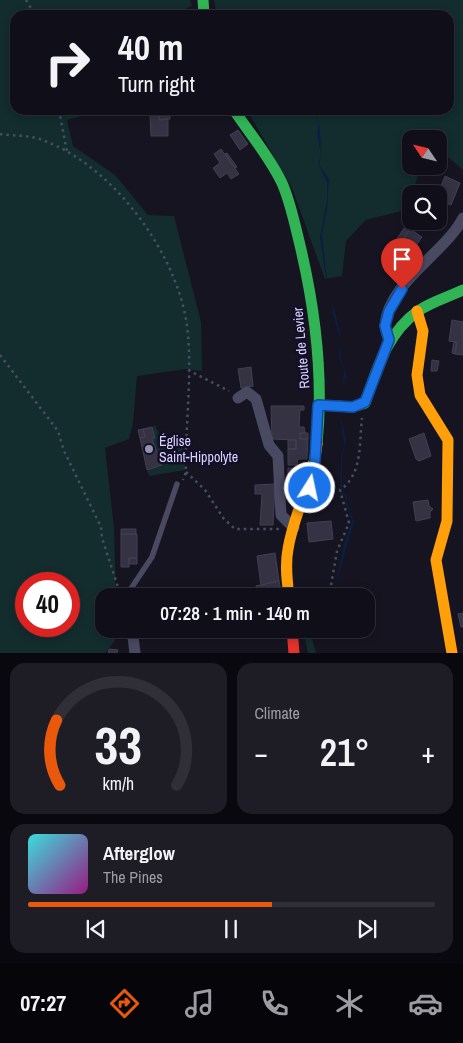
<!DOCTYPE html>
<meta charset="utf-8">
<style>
body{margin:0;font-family:"Archivo Narrow",sans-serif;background:#1e1d26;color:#f1f3f6;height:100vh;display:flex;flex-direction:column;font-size:19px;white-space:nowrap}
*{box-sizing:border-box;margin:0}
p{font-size:16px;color:#9c9ca2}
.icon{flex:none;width:28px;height:28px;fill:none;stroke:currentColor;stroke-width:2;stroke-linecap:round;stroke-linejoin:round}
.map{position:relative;height:653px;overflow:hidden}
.drawer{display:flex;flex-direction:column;gap:10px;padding:10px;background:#09080e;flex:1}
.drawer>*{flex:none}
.hud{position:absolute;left:10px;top:10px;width:444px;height:105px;border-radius:15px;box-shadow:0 2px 8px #0003,0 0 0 1px #302f38;background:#100f19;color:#f1f3f6;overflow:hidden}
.needle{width:32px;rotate:305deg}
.fabs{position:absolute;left:402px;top:130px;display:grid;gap:10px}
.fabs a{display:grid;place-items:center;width:45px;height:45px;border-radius:10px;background:#100f19;box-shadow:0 2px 8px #0003,0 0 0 1px #302f38;font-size:25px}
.speed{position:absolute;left:15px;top:572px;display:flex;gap:10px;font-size:25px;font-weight:700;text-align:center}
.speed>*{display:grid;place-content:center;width:65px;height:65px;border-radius:50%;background:#100f19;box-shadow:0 2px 8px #0003,0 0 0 1px #302f38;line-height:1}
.speed .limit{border:8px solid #d22;background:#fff;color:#111}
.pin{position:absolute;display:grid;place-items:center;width:42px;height:42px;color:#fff;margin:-51px -21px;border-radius:50% 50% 50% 0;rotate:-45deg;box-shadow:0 0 5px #0007}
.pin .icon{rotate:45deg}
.me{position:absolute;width:55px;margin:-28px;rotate:10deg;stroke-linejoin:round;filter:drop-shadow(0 0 4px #0008)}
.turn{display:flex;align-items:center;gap:18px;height:105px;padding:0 25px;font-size:22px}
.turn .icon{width:65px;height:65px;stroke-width:2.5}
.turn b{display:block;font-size:35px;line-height:42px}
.big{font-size:38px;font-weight:600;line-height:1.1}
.drawer .tile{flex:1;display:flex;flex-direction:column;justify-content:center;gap:8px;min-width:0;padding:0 18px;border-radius:15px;background:#1e1d26}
.drawer .dial{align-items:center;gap:0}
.dial svg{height:130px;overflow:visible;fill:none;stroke:#302f38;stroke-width:7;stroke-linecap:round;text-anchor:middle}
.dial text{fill:#f1f3f6;stroke:none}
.song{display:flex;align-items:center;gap:15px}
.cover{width:60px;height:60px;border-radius:8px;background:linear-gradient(135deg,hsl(180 70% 55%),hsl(310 70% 35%))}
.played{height:5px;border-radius:2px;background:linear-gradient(90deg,#ea580c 60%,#302f38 60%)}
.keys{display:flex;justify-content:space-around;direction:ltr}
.heat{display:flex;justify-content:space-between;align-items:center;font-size:28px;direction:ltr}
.drawer .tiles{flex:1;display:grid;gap:10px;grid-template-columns:1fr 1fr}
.tile:last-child{grid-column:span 2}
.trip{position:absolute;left:95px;top:588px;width:280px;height:50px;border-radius:15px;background:#100f19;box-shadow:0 2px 8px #0003,0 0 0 1px #302f38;font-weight:600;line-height:50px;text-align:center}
.dock{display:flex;height:80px;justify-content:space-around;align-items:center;background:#06060a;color:#9c9ca2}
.dock .icon{width:35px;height:35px}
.dock .active{color:#ea580c}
.dock b{font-size:22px;color:#f1f3f6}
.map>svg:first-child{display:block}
.green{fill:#132c2d;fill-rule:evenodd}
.water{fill:#0b1e41}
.building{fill:#343243;stroke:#433f54}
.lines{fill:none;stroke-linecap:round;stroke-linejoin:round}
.path{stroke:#44505f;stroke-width:2.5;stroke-dasharray:2.5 4;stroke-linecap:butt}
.lane{stroke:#4a4962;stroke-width:5.5}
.street{stroke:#4a4962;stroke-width:11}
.fast{stroke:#30b455;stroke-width:11}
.slow{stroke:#ff9f0a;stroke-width:11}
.jam{stroke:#e5322d;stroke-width:11}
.route-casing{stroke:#114b97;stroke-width:12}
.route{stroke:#1a73e8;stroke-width:9}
.poi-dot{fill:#9591b1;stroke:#130f26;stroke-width:2}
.labels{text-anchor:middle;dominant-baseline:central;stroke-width:5;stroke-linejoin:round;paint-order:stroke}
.street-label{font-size:14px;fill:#d9d4ff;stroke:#130f26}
.poi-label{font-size:14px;fill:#d9d4ff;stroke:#130f26;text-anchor:start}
</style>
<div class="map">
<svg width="463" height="653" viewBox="0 0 463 653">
<rect width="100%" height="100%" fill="#161421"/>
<path class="green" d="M 0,0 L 190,0 L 192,6 L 170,15 L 15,15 L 15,110 L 102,110 L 67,120 L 73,146 L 115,175 L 148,215 L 174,216 L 201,322 L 202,371 L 186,369 L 137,376 L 133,423 L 129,439 L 105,448 L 114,528 L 116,596 L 104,596 L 104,629 L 118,629 L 119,635 L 105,653 L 0,653 ZM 26,584 L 69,584 L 69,626 L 26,626 Z
M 214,0 L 463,0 L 463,170 L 439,149 L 439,139 L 411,139 L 411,166 L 422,166 L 405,210 L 366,220 L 346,241 L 342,276 L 325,279 L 292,188 L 247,110 L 449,110 L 449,15 L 217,15 Z
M 155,425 L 165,447 L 184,446 L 185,470 L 149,476 L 147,470 L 162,465 L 152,439 L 155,438 L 152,427 Z
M 303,629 L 309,629 L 316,653 L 308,653 Z"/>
<path class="water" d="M 313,110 L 316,112 C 320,119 323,157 319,165 L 329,179 L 327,210 L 322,234 L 326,272 L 340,333 L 341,360 L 347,377 L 344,381 L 342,400 L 344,370 L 339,359 L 340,338 L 333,314 L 333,300 L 325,272 L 320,237 L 327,200 L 327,182 L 318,164 L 321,155 L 317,133 L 319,121 Z
M 340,414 L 346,439 L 342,460 L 342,491 L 347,497 L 347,505 L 354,522 L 335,587 L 344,544 L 352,521 L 346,505 L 346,497 L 340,492 L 341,459 L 344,445 Z"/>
<path class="building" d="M 170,112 L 170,119 L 159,120 L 159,113 Z
M 150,113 L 159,113 L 159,120 L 168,119 L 168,136 L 151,136 Z
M 238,130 L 248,144 L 240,150 L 230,135 Z
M 221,149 L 239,174 L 231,179 L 227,173 L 220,178 L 213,168 L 220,163 L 214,154 Z
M 227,153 L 237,167 L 235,168 L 225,154 Z
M 445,176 L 460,183 L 451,205 L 439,200 L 438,194 Z
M 405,227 L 409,230 L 398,247 L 394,243 Z
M 410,229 L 422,237 L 410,254 L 398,247 Z
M 452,320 L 463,322 L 463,355 L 455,354 L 457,342 L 449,341 Z
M 454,342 L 457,342 L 455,354 L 452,353 Z
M 432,360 L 439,361 L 437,371 L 431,371 Z
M 251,367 L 253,386 L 241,388 L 238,369 Z
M 271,406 L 304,406 L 304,410 L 300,410 L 299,427 L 304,427 L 305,433 L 300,433 L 300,439 L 308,439 L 307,459 L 298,459 L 297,465 L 288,465 L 288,449 L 296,449 L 296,440 L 272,439 Z
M 152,427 L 155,438 L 152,439 L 162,465 L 147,470 L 140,438 L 145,437 L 143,429 Z
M 143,429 L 145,437 L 140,438 L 138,430 Z
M 300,433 L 308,433 L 308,439 L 300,439 Z
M 424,433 L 431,456 L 419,461 L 416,459 L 409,439 Z
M 288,440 L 296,440 L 296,449 L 288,449 Z
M 288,468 L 303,469 L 302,490 L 287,489 Z
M 332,479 L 334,485 L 327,487 L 326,480 Z
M 275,484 L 273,525 L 260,525 L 262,494 L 255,494 L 255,485 Z
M 428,500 L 429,506 L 433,509 L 430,512 L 430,518 L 416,521 L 413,502 Z
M 331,521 L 333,539 L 309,542 L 307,523 Z
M 121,529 L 136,529 L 136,534 L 121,534 Z
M 121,534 L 137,534 L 137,558 L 129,558 L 129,567 L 121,567 Z
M 275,553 L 279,581 L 261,585 L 257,556 Z
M 129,558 L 137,558 L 137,564 L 129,564 Z
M 279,581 L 282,596 L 259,596 L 256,586 Z
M 463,613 L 463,627 L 461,627 L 458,614 Z
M 147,629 L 167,629 L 167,633 L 155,635 L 152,629 Z
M 109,649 L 118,650 L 117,653 L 108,653 Z"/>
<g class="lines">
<path class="path" d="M 26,0 L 35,15
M 59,110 L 67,152
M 0,134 C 14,136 32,135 45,141 C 116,168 182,259 188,335 C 192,380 185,427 186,472 L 183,480
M 0,355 L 58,431 L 64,451 L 101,527 L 102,538 L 118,587
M 188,370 L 229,391
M 186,472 L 205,490 L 224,519 L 235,529 L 280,529
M 323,591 L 330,591 L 337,551 L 349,523 L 340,490 C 363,474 359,443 362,418
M 328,596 L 330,591"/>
<path class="lane" d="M 128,593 L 152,557 L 177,484"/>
<path class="street" d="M 389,340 C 388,336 385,330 385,325 C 388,283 446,252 463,218
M 238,398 L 247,392 L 256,399 L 269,445 L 278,456 L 281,515 L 294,528
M 128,593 L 128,596
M 132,629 L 135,653"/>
<path class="fast" d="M 203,0 L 204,15
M 234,110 C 250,134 270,157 282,183 C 290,201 294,221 299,241 C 315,307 324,375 317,444
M 319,405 L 353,407 L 365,403 C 377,369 387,333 418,311 C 431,302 448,297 463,290"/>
<path class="slow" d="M 417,311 L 423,331 L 417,375 L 420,395 L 448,440 L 447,521 L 436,560 L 452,653
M 289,596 C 287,581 285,565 288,549 C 294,512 313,482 317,444"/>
<path class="jam" d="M 292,629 L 294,653"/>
</g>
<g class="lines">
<g class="route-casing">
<path id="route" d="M 310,488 L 315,461 L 318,405 L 353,407 L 365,402 L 389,340 L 385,326 L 389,311 L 402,289"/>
</g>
<use href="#route" class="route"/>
</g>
<circle class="poi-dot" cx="149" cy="449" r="5"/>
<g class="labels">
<g class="street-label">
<text transform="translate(301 348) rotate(-95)">Route de Levier</text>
</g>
<g class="poi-label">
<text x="159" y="441">Église<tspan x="159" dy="16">Saint-Hippolyte</tspan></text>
</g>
</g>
</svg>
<div class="fabs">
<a><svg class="needle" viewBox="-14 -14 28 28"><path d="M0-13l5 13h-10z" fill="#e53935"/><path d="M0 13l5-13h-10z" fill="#9c9ca2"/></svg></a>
<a><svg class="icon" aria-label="search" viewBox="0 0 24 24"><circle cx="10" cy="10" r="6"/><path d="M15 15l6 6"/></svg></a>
</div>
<div class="speed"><div class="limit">40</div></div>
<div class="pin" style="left:402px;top:289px;background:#d93025"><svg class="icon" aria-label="arrive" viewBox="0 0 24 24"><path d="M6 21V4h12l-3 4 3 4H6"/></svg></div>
<svg class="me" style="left:310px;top:488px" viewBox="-20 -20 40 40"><circle r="17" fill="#1a73e8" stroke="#fff" stroke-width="3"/><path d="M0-11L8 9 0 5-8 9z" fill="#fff"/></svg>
<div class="trip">07:28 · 1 min · 140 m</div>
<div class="hud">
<div class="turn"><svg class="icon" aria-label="right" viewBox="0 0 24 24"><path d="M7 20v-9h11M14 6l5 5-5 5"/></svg><div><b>40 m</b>Turn right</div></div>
</div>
</div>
<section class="drawer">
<div class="tiles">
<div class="tile dial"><svg viewBox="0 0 100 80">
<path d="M14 69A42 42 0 1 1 86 69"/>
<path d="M14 69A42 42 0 0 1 12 29" stroke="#ea580c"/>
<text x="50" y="56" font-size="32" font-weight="700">33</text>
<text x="50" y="72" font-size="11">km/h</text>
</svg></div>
<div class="tile"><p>Climate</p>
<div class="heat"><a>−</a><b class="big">21°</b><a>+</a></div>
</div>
<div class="tile">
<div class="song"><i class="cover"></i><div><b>Afterglow</b><p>The Pines</p></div></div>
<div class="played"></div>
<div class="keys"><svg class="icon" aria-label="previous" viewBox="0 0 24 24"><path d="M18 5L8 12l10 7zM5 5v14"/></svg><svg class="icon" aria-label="pause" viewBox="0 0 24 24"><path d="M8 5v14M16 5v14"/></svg><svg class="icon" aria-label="next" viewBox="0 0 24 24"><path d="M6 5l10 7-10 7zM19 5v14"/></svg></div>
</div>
</div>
</section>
<nav class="dock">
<b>07:27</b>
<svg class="icon active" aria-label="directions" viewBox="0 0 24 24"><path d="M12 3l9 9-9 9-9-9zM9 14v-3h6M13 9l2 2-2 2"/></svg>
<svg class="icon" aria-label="music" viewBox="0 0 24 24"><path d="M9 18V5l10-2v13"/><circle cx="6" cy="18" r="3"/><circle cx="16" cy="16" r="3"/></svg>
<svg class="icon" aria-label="phone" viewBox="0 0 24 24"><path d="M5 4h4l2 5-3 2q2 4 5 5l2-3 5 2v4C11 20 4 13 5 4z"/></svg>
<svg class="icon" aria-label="climate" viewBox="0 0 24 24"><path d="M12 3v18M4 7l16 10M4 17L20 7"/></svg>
<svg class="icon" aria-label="car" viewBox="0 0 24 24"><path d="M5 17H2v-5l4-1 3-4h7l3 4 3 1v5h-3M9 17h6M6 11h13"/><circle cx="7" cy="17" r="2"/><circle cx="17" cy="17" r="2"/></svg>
</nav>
